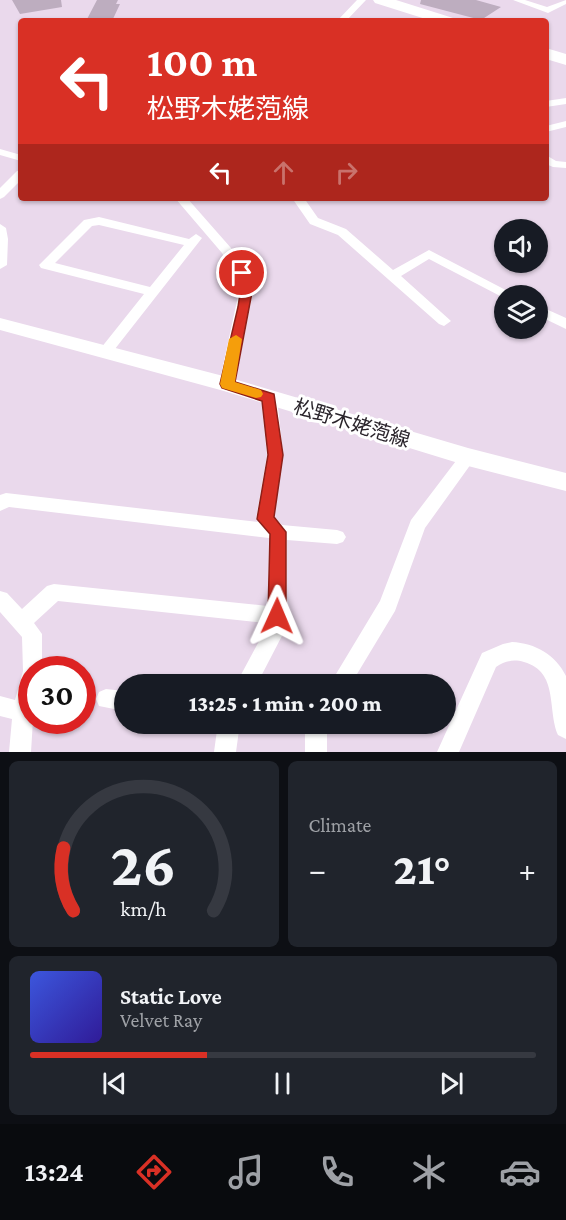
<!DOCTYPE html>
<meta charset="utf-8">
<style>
body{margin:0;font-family:"Crimson Pro","Noto Sans JP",serif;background:#20242c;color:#f1f3f6;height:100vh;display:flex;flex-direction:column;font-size:22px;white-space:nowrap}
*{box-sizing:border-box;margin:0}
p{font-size:20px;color:#9ea1a6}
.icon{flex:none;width:33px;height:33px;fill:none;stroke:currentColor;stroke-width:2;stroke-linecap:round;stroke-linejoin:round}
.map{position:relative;height:752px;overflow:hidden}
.sheet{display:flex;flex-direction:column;gap:9px;padding:9px;background:#0d0f14;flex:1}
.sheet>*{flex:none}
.banner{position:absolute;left:18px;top:18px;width:531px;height:183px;border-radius:6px;box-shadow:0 2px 4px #0004;background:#d93025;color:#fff;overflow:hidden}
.tools{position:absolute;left:494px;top:219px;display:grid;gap:12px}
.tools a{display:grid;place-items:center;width:54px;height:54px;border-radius:50%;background:#171b24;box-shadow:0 2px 4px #0004;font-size:30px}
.speed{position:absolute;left:18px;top:656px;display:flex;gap:12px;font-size:30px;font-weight:700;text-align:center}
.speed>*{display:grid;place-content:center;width:78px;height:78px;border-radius:50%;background:#171b24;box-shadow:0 2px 4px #0004;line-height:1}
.speed .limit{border:9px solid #d22;background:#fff;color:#111}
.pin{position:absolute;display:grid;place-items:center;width:51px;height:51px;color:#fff;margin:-26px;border:3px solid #fff;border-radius:50%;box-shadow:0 2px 6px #0007}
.me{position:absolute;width:66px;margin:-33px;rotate:1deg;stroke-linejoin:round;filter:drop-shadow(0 0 4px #0008)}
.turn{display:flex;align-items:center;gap:21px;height:126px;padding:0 30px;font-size:27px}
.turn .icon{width:78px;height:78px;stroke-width:2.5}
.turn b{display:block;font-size:42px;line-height:51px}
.lanes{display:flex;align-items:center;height:57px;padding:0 30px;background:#0003;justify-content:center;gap:30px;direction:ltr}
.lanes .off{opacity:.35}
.big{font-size:45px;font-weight:800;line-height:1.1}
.sheet .tile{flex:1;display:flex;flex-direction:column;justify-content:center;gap:9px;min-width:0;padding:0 21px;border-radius:9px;background:#20242c}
.sheet .dial{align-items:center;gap:0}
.dial svg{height:156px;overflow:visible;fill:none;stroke:#363941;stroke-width:7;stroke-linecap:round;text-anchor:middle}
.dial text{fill:#f1f3f6;stroke:none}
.song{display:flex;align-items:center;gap:18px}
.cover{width:72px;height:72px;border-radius:9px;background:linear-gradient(135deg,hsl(230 70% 55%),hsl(250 70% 35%))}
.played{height:6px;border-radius:3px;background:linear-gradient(90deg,#d93025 35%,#363941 35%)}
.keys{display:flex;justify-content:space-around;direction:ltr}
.heat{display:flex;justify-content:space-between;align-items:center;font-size:33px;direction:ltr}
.sheet .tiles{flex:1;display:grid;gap:9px;grid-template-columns:1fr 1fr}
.tile:last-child{grid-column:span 2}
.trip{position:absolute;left:114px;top:674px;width:342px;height:60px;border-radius:30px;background:#171b24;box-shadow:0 2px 4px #0004;font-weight:800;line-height:60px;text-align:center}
.tabs{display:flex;height:96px;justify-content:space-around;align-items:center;background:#090b0e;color:#9ea1a6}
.tabs .icon{width:42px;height:42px}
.tabs .on{color:#d93025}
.tabs b{font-size:27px;color:#f1f3f6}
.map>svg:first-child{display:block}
.building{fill:#bdadbf}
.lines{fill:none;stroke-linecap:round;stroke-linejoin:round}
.street{fill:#fff;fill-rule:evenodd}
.secondary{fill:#fff;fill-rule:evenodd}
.highway{fill:#fff;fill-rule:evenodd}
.route{fill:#d93025;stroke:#8d1f18;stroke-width:1.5}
.slow{fill:#f59e0b}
.labels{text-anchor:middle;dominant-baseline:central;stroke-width:6;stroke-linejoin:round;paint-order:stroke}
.street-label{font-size:20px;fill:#2a242b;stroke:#fff}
</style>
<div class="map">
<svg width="566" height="752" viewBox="0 0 566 752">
<rect width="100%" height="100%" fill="#ead9ec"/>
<path class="building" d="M 12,0 L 61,0 L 62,7 L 20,14 Z
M 97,0 L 118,0 L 116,4 L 120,4 L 112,21 L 86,21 Z
M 421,0 L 476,0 L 501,7 L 481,20 L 420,4 Z"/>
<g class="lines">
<path class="street" d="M 357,0 L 366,0 L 346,21 L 337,21 Z
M 513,0 L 525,0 L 547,7 L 566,0 L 566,4 L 548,13 Z
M 566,98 L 566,104 L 546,107 L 546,101 Z
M 566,121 L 566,127 L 546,132 L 546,126 Z
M 0,149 L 21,155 L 21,161 L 0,155 Z
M 546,155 L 556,161 L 566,162 L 566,168 L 553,167 L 546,164 Z
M 21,170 L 21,180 L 4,197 L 0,199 L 0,188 L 17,171 Z
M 175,198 L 187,198 L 231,248 L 254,287 L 235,384 L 232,388 L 222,388 L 219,384 L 240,287 L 222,253 Z
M 292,198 L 304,198 L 318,218 L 346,229 L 393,270 L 429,250 L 517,296 L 504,296 L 504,298 L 429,259 L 401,276 L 451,321 L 444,326 L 439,324 L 338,235 L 310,224 Z
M 99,217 L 189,239 L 196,234 L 202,238 L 111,354 L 106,356 L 99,351 L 101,348 L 144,294 L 41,268 L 39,265 L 84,220 ZM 99,225 L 184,245 L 150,287 L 55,263 L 92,226 Z
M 0,224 L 6,228 L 8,239 L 7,265 L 0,269 Z
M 537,305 L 566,318 L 566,329 L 537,315 Z
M 269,393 L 274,394 L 277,398 L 283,455 L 274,517 L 282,525 L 337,530 L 343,532 L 346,537 L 343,542 L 337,544 L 287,540 L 287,616 L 284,632 L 257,684 L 236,684 L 265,630 L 266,623 L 58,601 L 34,623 L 42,634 L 42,669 L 32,669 L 33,720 L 31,752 L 9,752 L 12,719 L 0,716 L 0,696 L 15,700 L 23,671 L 22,637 L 0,612 L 0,591 L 7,593 L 22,609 L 47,586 L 54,584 L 268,606 L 269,538 L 9,507 L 0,511 L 0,495 L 6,493 L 258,522 L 256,519 L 267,455 L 261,398 L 264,394 Z
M 468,451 L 474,453 L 476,457 L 425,528 L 395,611 L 351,684 L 330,684 L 380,601 L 411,520 L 462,453 Z
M 512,642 C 535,643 556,655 566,676 L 566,739 L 558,735 C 547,709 559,672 524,662 C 513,659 505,661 496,667 L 459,752 L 437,752 L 482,653 L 503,644 Z
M 106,689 L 124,691 L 124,711 L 99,706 L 96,699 L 99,692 Z
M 218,723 L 240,723 L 236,752 L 214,752 Z
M 305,723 L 327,723 L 327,752 L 305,752 Z"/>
<path class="secondary" d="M 0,318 L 227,377 L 468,448 L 566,473 L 566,491 L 468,466 L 224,391 L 0,330 Z"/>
<path class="highway" d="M 373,0 L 396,0 L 453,18 L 456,21 L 432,21 L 375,3 Z
M 546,48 L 566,54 L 566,65 L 546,59 Z"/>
</g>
<path class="route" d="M 242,269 L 248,273 L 253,287 L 235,382 L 274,394 L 283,455 L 274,517 L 286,532 L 286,616 L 283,621 L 277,623 L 271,621 L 268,616 L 270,534 L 257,519 L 268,455 L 262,401 L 222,388 L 220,384 L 238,307 L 241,287 L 236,273 Z"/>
<path class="slow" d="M 236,335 L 242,339 L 235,382 L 261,390 L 263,394 L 261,397 L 256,398 L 222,388 L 220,384 L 229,339 Z"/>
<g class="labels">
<g class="street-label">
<text transform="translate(352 423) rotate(17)">松野木姥萢線</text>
</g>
</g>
</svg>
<div class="tools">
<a><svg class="icon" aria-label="sound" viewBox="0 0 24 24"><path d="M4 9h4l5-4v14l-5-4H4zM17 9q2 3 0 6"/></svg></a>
<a><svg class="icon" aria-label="layers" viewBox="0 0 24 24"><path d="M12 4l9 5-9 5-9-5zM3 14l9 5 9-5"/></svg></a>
</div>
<div class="speed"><div class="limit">30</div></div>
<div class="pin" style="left:242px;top:273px;background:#d93025"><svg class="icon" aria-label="arrive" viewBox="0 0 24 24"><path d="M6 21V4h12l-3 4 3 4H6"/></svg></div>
<svg class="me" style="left:277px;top:616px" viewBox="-20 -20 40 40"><path d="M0-17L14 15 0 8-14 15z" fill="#d93025" stroke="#fff" stroke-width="4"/></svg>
<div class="trip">13:25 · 1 min · 200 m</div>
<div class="banner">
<div class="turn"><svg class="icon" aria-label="left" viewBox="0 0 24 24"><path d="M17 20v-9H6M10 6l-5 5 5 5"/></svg><div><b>100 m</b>松野木姥萢線</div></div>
<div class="lanes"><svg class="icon" aria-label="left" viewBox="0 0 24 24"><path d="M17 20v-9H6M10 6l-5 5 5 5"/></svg><svg class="icon off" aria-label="ahead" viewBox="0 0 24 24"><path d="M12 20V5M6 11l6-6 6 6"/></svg><svg class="icon off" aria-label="right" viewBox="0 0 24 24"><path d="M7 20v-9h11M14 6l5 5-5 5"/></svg></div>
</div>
</div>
<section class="sheet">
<div class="tiles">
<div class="tile dial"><svg viewBox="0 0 100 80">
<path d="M14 69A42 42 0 1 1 86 69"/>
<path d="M14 69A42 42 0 0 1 9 37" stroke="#d93025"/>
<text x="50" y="56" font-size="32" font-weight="700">26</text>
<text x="50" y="72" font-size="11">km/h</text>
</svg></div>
<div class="tile"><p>Climate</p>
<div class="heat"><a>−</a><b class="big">21°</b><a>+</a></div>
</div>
<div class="tile">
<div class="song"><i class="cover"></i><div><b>Static Love</b><p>Velvet Ray</p></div></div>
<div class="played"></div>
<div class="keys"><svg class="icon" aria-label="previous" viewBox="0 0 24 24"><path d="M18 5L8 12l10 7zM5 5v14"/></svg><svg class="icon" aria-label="pause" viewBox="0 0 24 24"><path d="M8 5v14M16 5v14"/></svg><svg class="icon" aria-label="next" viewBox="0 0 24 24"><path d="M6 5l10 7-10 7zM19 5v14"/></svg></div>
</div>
</div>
</section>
<nav class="tabs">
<b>13:24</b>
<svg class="icon on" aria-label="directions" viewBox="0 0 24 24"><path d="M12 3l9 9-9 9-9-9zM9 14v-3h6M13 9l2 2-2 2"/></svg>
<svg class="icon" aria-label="music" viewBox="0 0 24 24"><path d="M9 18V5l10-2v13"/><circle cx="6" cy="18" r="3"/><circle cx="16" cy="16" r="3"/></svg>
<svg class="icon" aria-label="phone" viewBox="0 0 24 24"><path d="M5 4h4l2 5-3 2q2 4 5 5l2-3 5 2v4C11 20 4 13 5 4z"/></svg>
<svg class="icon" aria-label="climate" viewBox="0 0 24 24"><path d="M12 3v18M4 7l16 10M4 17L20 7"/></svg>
<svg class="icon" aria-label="car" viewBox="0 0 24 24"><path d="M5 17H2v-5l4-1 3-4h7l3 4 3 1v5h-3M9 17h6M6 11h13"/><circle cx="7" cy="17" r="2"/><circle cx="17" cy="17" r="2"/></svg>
</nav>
